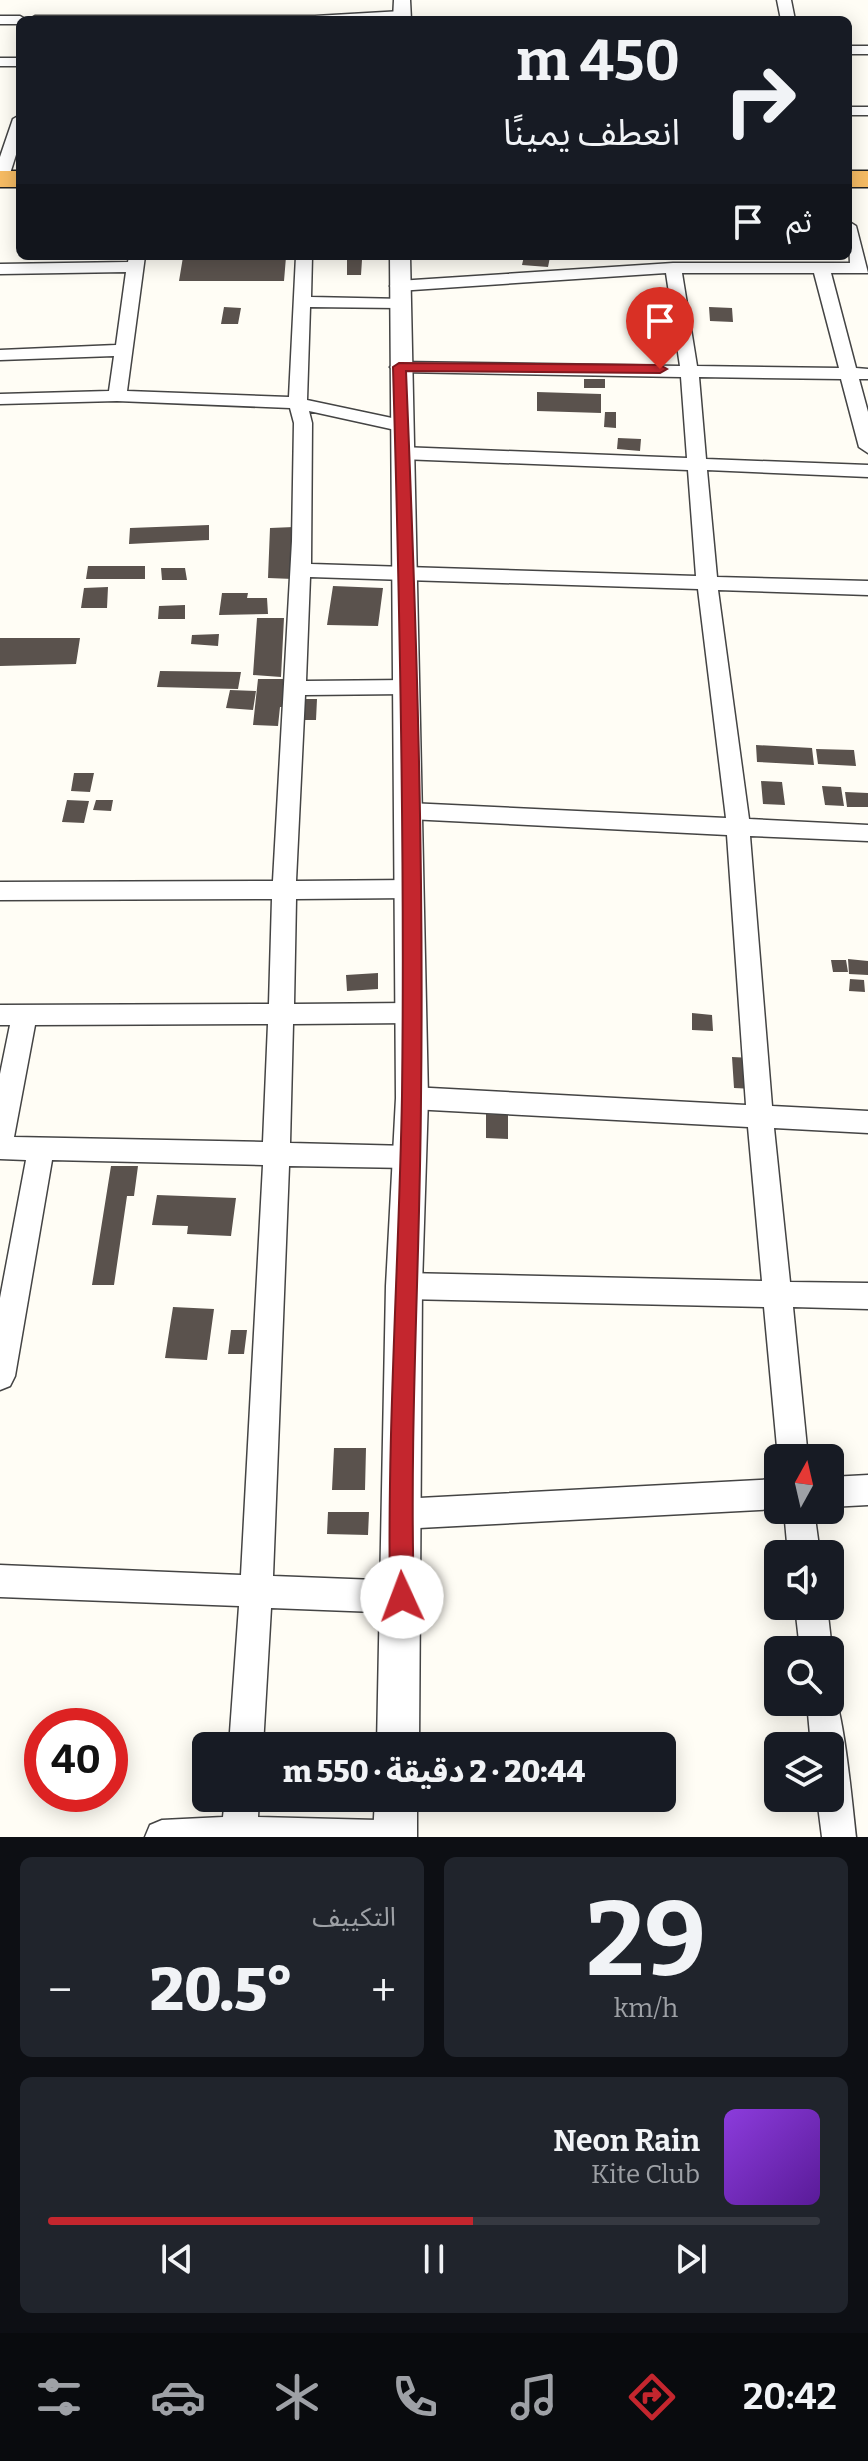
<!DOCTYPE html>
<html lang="ar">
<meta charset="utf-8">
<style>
body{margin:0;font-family:Bitter,"Noto Sans Arabic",serif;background:#20242c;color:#f1f3f6;direction:rtl;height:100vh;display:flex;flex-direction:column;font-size:30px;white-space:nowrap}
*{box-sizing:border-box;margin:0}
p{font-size:26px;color:#9ea1a6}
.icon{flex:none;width:44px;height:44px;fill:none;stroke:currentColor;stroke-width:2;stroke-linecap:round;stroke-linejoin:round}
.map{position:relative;height:1837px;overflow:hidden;direction:ltr}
.panel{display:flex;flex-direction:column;gap:20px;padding:20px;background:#0d0f14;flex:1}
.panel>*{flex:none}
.hud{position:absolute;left:16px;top:16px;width:836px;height:244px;border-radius:12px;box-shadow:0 4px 20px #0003;direction:rtl;background:#171b24;color:#f1f3f6;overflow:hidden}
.needle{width:52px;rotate:8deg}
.tools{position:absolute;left:764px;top:1444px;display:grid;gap:16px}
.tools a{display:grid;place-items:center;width:80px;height:80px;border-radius:12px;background:#171b24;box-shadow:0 4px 20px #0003;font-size:40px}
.speed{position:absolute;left:24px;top:1708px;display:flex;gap:16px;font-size:40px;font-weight:700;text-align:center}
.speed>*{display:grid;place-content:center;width:104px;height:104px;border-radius:50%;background:#171b24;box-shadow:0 4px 20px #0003;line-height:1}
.speed .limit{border:12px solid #d22;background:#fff;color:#111}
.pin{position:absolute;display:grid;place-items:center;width:68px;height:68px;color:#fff;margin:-82px -34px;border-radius:50% 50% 50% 0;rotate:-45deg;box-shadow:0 0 8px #0007}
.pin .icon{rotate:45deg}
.me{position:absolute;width:88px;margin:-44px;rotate:358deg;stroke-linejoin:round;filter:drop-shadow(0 0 6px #0008)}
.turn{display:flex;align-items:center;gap:28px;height:168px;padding:0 40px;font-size:36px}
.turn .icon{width:104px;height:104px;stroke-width:2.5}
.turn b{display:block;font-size:56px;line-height:68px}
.then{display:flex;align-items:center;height:76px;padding:0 40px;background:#0003;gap:16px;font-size:30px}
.big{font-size:60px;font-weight:800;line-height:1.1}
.panel .card{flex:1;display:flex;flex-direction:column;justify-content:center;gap:12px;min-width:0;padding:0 28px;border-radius:12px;background:#20242c}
.panel .dial{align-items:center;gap:0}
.dial b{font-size:104px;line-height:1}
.song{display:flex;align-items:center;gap:24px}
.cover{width:96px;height:96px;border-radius:12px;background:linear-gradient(135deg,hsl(270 70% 55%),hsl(270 70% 35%))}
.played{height:8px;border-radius:4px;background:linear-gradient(90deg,#c4262e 55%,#363941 55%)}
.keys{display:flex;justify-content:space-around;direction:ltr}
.heat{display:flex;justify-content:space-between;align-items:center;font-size:44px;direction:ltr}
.panel .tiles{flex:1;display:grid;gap:20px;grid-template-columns:1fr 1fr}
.card:last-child{grid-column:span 2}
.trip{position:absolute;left:192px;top:1732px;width:484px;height:80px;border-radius:12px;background:#171b24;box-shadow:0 4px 20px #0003;font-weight:800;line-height:80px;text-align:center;direction:rtl}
.menu{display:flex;height:128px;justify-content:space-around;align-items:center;background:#090b0e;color:#9ea1a6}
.menu .icon{width:56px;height:56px}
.menu .active{color:#c4262e}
.menu b{font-size:36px;color:#f1f3f6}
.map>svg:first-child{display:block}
.building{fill:#5a524d}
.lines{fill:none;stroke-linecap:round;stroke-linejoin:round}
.minor-casing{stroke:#444;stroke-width:3}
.tertiary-casing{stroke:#444;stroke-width:3}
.trunk-casing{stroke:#222;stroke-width:3}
.minor{fill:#fff;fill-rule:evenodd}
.tertiary{fill:#fff;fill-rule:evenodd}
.trunk{fill:#f7bc64;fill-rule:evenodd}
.route{fill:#c4262e;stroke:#7f191e;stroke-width:2}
</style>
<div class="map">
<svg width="868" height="1837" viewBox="0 0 868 1837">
<rect width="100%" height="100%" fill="#fffdf5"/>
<path class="building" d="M 524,256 L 550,257 L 548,267 L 522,265 Z
M 183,257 L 286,257 L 284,281 L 179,281 Z
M 347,260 L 362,260 L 361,275 L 347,275 Z
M 224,307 L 241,308 L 238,324 L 221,324 Z
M 709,307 L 732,308 L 733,322 L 710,321 Z
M 584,379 L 605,379 L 605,388 L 584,388 Z
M 537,392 L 601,394 L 601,413 L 537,411 Z
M 605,412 L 616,412 L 616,428 L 604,427 Z
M 618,438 L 641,439 L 640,451 L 617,449 Z
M 209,525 L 209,540 L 129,544 L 130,528 Z
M 294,527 L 293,579 L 268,578 L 270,528 Z
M 88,566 L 145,566 L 145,579 L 86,579 Z
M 161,568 L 185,568 L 187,580 L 162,580 Z
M 333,586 L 383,588 L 378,626 L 327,625 Z
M 108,587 L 107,608 L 81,608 L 84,588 Z
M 222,593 L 248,593 L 247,598 L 267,598 L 268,614 L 219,615 Z
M 185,605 L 185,619 L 158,619 L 159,606 Z
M 257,618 L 284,618 L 281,677 L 253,675 Z
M 219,634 L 218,646 L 191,644 L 192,635 Z
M 0,638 L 80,638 L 76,664 L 0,666 Z
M 160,671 L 241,672 L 238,689 L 157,687 Z
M 258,679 L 290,679 L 288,707 L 280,707 L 278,726 L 253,725 Z
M 230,690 L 256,691 L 253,710 L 226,708 Z
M 298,699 L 317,699 L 316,720 L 297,720 Z
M 756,745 L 812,748 L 814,765 L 757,762 Z
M 816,749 L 854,750 L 856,766 L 818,764 Z
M 74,773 L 94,773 L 90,792 L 71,791 Z
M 761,781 L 782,782 L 785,805 L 763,804 Z
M 822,786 L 841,787 L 844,806 L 825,805 Z
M 845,792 L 868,793 L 868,807 L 847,807 Z
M 67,800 L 89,801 L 84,823 L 62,822 Z
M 96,800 L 113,800 L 111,811 L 93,810 Z
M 848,959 L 868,961 L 868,975 L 849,974 Z
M 831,960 L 846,960 L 848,972 L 833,972 Z
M 378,973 L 378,989 L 347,991 L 346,975 Z
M 850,979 L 864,980 L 865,992 L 849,991 Z
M 692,1013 L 712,1015 L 713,1031 L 692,1030 Z
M 732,1057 L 752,1058 L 754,1089 L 734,1088 Z
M 486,1114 L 508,1115 L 508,1139 L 486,1138 Z
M 111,1166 L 138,1166 L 134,1196 L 127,1196 L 114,1285 L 92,1285 Z
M 157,1195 L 236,1198 L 231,1236 L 187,1234 L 188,1226 L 152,1225 Z
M 173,1307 L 214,1309 L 207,1360 L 165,1358 Z
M 231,1330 L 247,1330 L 244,1354 L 228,1354 Z
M 334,1448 L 366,1448 L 365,1490 L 332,1490 Z
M 328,1512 L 369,1512 L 368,1535 L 327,1534 Z"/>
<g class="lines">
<g class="minor-casing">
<path id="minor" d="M 777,0 L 791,0 L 795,20 L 781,20 Z
M 402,11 L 409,15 L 407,18 L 387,20 L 28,20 L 35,16 L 315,16 Z
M 0,16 L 20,16 L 27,20 L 20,20 L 20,24 L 0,24 Z
M 848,46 L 868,46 L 868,54 L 848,54 Z
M 0,58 L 20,58 L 20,66 L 0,66 Z
M 848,107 L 868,107 L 868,115 L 848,115 Z
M 20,115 L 20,142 L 8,180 L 0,185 L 0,157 L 13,119 Z
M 848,221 L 856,226 L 868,273 L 831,273 L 856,368 L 868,369 L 868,379 L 859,379 L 868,412 L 868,453 L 859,447 L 841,379 L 699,377 L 706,459 L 868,465 L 868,477 L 707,470 L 717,577 L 868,581 L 868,595 L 718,590 L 749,819 L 868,825 L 868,841 L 750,836 L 772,1106 L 868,1111 L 868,1133 L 774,1128 L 790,1282 L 868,1283 L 868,1309 L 793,1307 L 808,1458 L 778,1458 L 764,1307 L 404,1299 L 394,1295 L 390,1286 L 394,1277 L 404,1273 L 762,1281 L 748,1127 L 412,1109 L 403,1106 L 399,1098 L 403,1090 L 412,1087 L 746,1105 L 727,835 L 409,819 L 398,811 L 409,803 L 726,818 L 698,589 L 310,577 L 306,681 L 407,680 L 418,687 L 407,694 L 305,695 L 296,881 L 411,880 L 419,883 L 423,889 L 419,895 L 411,898 L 296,899 L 294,1004 L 411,1003 L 420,1006 L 424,1013 L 420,1020 L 411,1023 L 293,1024 L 290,1143 L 409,1146 L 418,1149 L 422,1157 L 418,1165 L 409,1168 L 289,1166 L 273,1576 L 402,1581 L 413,1586 L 418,1597 L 413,1608 L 402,1613 L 271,1608 L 263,1746 L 229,1746 L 239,1606 L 0,1597 L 0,1565 L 241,1575 L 263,1165 L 52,1160 L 15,1376 L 10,1386 L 0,1390 L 0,1298 L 26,1160 L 0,1159 L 0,1074 L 10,1025 L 0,1025 L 0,1005 L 269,1004 L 272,899 L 0,900 L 0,882 L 273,881 L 292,541 L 294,423 L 290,408 L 117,401 L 0,404 L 0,394 L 109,391 L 114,356 L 0,360 L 0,350 L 116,345 L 126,272 L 0,274 L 0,264 L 128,262 L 129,256 L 145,256 L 127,391 L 289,397 L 296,256 L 312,256 L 311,297 L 404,299 L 406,303 L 398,308 L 310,307 L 307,400 L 406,421 L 409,425 L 400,431 L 309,411 L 312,423 L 311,564 L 696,576 L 688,470 L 401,459 L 392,453 L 401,447 L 687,458 L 681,377 L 399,372 L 390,367 L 399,362 L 680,366 L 666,273 L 398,291 L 390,286 L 398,281 L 673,263 L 850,263 ZM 682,273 L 814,273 L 839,368 L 697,366 ZM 268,1024 L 263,1142 L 14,1137 L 35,1025 Z
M 868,1475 L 868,1505 L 830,1507 L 830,1477 Z
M 778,1479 L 778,1509 L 400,1529 L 389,1525 L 385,1514 L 389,1503 L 400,1499 Z
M 784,1510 L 814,1510 L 820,1554 L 788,1554 Z
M 795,1606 L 827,1606 L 832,1650 L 830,1655 L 830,1650 L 800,1650 Z
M 830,1688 C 843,1697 853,1813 856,1837 L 822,1837 L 817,1798 L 830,1798 L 830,1746 L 811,1746 L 807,1702 L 830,1702 Z
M 225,1798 L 259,1798 L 258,1817 L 378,1820 L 390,1825 L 395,1837 L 145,1837 L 150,1825 L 162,1820 L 223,1817 Z"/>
</g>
<g class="tertiary-casing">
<path id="tertiary" d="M 394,0 L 410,0 L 411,20 L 393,20 Z
M 390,256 L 410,256 L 428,1098 L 422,1286 L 419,1746 L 377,1746 L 386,1286 L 396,1098 Z
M 375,1798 L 417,1798 L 417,1837 L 373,1837 Z"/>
</g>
<g class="trunk-casing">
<path id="trunk" d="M 0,171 L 20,171 L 20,187 L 0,187 Z
M 848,171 L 868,171 L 868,187 L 848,187 Z"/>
</g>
<use href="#minor" class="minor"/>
<use href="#tertiary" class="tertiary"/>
<use href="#trunk" class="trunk"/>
</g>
<path class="route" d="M 399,363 L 660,365 L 667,369 L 660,373 L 406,371 C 416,613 424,855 421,1098 C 420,1264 409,1430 414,1597 L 411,1605 L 402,1609 L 394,1605 L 390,1597 C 387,1430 399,1263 402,1096 C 405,853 400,610 393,367 Z"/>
</svg>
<div class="tools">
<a><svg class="needle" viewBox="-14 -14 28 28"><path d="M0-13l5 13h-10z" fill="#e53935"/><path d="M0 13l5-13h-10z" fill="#9ea1a6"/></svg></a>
<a><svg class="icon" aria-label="sound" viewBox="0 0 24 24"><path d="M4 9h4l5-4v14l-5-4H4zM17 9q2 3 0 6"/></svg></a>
<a><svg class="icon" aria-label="search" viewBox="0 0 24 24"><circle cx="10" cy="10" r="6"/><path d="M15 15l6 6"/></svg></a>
<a><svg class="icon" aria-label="layers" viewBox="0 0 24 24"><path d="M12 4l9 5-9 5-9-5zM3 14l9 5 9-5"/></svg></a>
</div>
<div class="speed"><div class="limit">40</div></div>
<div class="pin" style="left:660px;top:369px;background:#d93025"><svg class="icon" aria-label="arrive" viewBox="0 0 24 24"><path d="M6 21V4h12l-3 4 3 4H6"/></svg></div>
<svg class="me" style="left:402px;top:1597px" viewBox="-20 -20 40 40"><circle r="19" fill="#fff"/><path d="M0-13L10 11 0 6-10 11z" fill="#c4262e"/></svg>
<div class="trip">20:44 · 2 دقيقة · 550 m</div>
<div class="hud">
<div class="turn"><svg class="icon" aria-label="right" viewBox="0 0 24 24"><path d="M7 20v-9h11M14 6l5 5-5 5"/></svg><div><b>450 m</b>انعطف يمينًا</div></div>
<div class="then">ثم<svg class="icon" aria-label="arrive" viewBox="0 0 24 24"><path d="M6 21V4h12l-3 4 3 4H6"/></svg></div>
</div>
</div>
<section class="panel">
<div class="tiles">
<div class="card dial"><b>29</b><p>km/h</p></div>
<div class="card"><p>التكييف</p>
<div class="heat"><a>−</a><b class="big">20.5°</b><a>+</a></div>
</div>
<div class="card">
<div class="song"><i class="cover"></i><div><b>Neon Rain</b><p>Kite Club</p></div></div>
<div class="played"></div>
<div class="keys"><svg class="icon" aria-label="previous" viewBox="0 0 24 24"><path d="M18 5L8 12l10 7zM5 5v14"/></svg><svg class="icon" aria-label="pause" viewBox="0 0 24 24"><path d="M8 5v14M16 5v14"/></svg><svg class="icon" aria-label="next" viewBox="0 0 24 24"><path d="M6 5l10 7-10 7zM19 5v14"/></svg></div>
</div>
</div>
</section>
<nav class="menu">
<b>20:42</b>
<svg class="icon active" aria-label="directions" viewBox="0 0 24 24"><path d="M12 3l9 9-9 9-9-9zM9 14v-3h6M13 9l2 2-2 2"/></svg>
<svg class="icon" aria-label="music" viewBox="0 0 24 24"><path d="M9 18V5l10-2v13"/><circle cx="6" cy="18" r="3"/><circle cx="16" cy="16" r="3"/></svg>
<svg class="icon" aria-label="phone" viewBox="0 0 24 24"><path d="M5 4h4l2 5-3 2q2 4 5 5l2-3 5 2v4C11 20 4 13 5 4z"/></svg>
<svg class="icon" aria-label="climate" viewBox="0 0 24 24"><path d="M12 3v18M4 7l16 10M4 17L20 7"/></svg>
<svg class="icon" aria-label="car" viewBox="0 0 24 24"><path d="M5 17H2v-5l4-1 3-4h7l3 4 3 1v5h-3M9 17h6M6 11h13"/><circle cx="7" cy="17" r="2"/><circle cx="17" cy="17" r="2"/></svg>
<svg class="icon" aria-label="filters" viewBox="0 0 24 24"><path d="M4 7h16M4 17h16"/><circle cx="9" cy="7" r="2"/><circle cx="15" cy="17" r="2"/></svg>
</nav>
